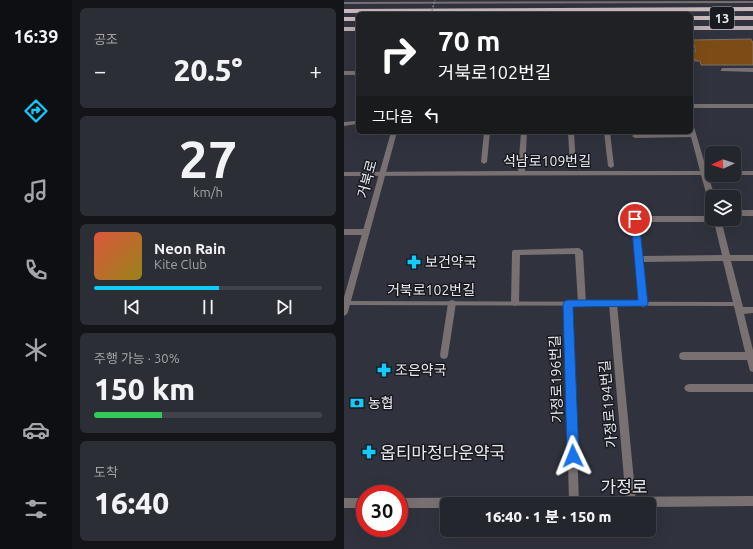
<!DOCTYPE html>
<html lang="ko">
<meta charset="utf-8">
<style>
body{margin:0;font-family:Ubuntu,"Noto Sans KR",sans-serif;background:#2c2e36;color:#f1f3f6;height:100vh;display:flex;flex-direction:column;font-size:15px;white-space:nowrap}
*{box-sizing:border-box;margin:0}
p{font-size:13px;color:#a3a5aa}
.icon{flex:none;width:22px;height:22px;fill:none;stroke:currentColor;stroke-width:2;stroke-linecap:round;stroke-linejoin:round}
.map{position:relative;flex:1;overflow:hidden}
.side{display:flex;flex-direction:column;gap:8px;padding:8px;background:#141519;width:272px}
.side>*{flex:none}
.banner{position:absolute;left:12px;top:12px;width:337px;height:122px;border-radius:6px;box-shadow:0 4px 16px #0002,0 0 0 1px #41434a;background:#202124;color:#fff;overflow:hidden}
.needle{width:26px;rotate:267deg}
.fabs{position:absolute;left:361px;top:146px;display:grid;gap:8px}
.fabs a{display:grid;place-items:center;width:36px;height:36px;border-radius:6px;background:#24262e;box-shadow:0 4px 16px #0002,0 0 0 1px #41434a;font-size:20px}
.speed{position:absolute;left:12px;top:485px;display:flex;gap:8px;font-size:20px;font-weight:700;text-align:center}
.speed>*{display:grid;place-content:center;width:52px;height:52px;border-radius:50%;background:#24262e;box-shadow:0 4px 16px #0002,0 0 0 1px #41434a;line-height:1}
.speed .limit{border:6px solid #d22;background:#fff;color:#111}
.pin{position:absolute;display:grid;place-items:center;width:34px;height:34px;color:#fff;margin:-17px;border:2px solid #fff;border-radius:50%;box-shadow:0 1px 4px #0007}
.me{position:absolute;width:44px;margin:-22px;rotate:358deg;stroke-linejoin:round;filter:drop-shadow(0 0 3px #0008)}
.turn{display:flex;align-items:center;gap:14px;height:84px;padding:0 16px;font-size:18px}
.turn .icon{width:52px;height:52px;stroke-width:2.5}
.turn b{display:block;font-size:28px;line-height:34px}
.then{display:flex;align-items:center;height:38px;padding:0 16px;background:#0003;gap:8px;font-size:15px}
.big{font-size:30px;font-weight:800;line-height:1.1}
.side .tile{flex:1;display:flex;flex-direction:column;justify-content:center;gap:6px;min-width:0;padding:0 14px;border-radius:6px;background:#2c2e36}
.side .dial{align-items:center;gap:0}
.dial b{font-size:52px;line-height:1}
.song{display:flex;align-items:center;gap:12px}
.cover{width:48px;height:48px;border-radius:6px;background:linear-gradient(135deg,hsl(10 70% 55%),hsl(50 70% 35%))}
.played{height:4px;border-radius:2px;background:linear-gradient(90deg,#12cafb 55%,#41434a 55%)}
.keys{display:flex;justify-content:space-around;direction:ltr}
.heat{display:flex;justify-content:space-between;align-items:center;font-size:22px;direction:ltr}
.charge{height:6px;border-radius:3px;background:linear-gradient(90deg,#34c759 30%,#41434a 0)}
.trip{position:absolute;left:96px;top:497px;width:216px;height:40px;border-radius:6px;background:#24262e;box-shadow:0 4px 16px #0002,0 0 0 1px #41434a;font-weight:800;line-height:40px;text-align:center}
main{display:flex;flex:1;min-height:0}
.dock{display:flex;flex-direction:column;width:72px;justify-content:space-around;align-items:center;background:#0e0f12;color:#a3a5aa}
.dock .icon{width:28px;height:28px}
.dock .current{color:#12cafb}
.dock b{font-size:18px;color:#f1f3f6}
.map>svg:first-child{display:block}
.building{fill:#7d4b16;stroke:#7d7268}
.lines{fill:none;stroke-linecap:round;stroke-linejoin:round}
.service{fill:#787071;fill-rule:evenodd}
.minor{fill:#787071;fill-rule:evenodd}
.tertiary{fill:#787071;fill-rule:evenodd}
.primary{fill:#bcadaf;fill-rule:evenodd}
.trunk{fill:#c9b9bb;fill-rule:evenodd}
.path-bridge{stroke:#8b8c96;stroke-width:1.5;stroke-dasharray:2 1.5;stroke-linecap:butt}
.route{fill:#1a73e8;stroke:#114b97}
.labels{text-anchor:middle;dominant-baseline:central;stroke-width:3;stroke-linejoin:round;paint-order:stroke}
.shield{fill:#191a1f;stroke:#aaabb2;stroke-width:1}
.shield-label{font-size:13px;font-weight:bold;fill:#e8e9f1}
.street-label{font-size:14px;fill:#e8e9f1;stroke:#191a1f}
.poi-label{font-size:14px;fill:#e8e9f1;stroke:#191a1f;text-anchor:start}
.near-poi-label{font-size:17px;fill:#e8e9f1;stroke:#191a1f;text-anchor:start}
.near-street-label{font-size:17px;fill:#e8e9f1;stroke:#191a1f}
</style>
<main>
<nav class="dock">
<b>16:39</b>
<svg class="icon current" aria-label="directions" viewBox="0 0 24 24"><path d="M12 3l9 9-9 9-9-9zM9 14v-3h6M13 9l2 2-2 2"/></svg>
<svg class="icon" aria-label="music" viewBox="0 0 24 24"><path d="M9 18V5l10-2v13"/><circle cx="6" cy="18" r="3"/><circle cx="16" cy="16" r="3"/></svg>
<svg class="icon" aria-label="phone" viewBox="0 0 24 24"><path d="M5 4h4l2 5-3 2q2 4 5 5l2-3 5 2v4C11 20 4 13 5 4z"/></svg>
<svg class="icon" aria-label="climate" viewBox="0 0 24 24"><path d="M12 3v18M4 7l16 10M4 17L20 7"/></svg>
<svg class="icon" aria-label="car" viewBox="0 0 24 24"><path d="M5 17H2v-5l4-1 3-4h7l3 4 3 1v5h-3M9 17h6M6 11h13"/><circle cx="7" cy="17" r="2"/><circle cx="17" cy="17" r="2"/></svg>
<svg class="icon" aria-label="filters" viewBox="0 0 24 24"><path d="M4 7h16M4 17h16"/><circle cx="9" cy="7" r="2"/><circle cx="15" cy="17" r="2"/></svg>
</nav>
<section class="side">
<div class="tile"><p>공조</p>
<div class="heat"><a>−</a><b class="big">20.5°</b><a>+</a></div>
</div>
<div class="tile dial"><b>27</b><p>km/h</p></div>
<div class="tile">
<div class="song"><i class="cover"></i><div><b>Neon Rain</b><p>Kite Club</p></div></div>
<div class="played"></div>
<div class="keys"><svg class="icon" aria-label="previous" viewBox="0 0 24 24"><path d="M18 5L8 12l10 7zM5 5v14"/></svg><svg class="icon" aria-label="pause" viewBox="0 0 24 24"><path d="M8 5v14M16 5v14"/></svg><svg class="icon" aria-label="next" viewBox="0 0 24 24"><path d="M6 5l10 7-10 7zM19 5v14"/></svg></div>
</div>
<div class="tile"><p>주행 가능 · 30%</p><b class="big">150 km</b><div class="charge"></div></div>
<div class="tile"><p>도착</p><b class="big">16:40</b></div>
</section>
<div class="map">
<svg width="409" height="549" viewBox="0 0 409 549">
<rect width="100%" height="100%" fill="#30323d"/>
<path class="building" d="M 407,39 L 409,43 L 409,65 L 357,65 L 356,61 L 351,61 L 347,51 L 352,51 L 348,40 Z"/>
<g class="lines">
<path class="service" d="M 1,301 L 3,301 L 393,302 L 395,302 L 396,304 L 395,306 L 393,306 L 3,305 L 1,305 L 0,303 Z"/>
<path class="minor" d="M 409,1 L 409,3 L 0,4 L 0,2 Z
M 379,68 L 409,68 L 409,72 L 377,71 L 377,69 Z
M 0,71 L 14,71 L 14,75 L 0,75 Z
M 347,104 L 409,104 L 409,108 L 347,108 Z
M 11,121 L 14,123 L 13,124 L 0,126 L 0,122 Z
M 347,125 L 350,127 L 363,171 L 368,171 L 369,175 L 364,175 L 371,197 L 368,197 L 368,202 L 364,200 L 357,175 L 0,176 L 0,172 L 174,171 L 177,132 L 183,132 L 181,171 L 356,171 L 347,137 L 291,138 L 288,136 L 291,134 L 346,133 L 345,132 L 347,132 Z
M 140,132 L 146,132 L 143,162 L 140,164 L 137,162 Z
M 224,132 L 230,132 L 232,166 L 229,168 L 226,166 Z
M 260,132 L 266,132 L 270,166 L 267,168 L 264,166 Z
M 390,171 L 409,171 L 409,175 L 390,175 Z
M 390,210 L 409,210 L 409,216 L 390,216 Z
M 291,216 L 368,216 L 368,219 L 377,219 L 386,255 L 409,255 L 409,261 L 387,261 L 399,307 L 409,307 L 409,313 L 400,314 L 409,350 L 409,372 L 406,371 L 403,360 L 339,360 L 336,359 L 335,356 L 336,353 L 339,352 L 401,352 L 379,261 L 299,262 L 303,304 L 302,306 L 299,307 L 296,306 L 287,219 ZM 295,222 L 370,222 L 378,255 L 298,256 Z
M 0,229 L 22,229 L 26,232 L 22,235 L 0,235 Z
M 235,248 L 239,251 L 242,304 L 241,306 L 238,307 L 235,306 L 234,304 L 231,254 L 176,255 L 175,303 L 174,305 L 171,306 L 168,305 L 167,303 L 168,252 L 169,250 Z
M 108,300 L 111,301 L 112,303 L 104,355 L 103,358 L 100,359 L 97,358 L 96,355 L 104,303 L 105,301 Z
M 224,300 L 227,301 L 228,303 L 235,504 L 225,504 L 225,502 L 220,303 L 221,301 Z
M 269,301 L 272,302 L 273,304 L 292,502 L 292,504 L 282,504 L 282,502 L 265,304 L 266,302 Z
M 345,384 L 409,384 L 409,392 L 345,392 L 342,391 L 340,388 L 342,385 Z"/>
<path class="tertiary" d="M 47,132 L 53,132 L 4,312 L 3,314 L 0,316 L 0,297 Z
M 409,496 L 409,506 L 305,507 L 305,504 L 103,504 L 103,508 L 55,508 L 55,498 Z
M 0,498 L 21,498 L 21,508 L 0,508 Z"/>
<path class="primary" d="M 347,26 L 409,26 L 409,30 L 347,30 Z
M 0,27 L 14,27 L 14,31 L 0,31 Z"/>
<path class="trunk" d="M 409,7 L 409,11 L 0,13 L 0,9 Z
M 347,16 L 409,16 L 409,20 L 347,20 Z
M 0,17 L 14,17 L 14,21 L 0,21 Z"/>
<path class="path-bridge" d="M 87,14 L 91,0"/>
</g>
<path class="route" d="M 291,216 L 295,219 L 304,304 L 303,306 L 229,307 L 235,456 L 233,460 L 229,462 L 225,460 L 223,456 L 219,304 L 221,301 L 224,300 L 294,300 L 287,219 Z"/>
<defs>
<g id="pharmacy-bare" transform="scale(1.08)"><path d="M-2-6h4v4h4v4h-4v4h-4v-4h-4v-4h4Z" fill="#12cafb" stroke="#191a1f" stroke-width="2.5" paint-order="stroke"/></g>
<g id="bank-bare" transform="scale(1.08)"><path d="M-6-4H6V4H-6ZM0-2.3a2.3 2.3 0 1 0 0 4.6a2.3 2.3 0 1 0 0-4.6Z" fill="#12cafb" stroke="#191a1f" stroke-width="2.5" paint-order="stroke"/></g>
</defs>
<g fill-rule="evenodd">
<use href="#pharmacy-bare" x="70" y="262"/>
<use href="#pharmacy-bare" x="40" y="370"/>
<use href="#bank-bare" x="13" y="403"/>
<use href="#pharmacy-bare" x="25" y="452"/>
</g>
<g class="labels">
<rect class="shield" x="366" y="7" width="24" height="22" rx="3"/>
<g class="shield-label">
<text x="378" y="18">13</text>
</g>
<g class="street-label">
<text x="203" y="161">석남로109번길</text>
<text transform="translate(23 179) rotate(-75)">거북로</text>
<text x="87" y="290">거북로102번길</text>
<text transform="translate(212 379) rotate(-92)">가정로196번길</text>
<text transform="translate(264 404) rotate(-95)">가정로194번길</text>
</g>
<g class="poi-label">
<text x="81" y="262">보건약국</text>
<text x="51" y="370">조은약국</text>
<text x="24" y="403">농협</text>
</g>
<g class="near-poi-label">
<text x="36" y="452">옵티마정다운약국</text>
</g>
<g class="near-street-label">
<text x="280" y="486">가정로</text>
</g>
</g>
</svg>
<div class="fabs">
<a><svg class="needle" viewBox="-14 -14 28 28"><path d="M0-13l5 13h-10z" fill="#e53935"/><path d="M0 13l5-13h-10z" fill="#a3a5aa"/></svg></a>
<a><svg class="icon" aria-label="layers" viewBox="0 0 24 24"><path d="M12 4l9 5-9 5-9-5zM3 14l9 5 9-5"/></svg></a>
</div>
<div class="speed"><div class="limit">30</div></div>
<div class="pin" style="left:291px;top:219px;background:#d93025"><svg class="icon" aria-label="arrive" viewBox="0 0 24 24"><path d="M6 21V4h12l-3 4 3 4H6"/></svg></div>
<svg class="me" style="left:229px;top:456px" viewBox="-20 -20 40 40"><path d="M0-17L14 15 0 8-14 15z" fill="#1a73e8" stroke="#fff" stroke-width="4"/></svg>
<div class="trip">16:40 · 1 분 · 150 m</div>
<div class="banner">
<div class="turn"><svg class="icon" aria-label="right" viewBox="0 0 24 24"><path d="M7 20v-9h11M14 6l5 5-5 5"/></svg><div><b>70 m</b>거북로102번길</div></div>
<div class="then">그다음<svg class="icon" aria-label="left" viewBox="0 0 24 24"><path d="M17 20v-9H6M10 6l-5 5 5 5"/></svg></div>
</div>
</div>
</main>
